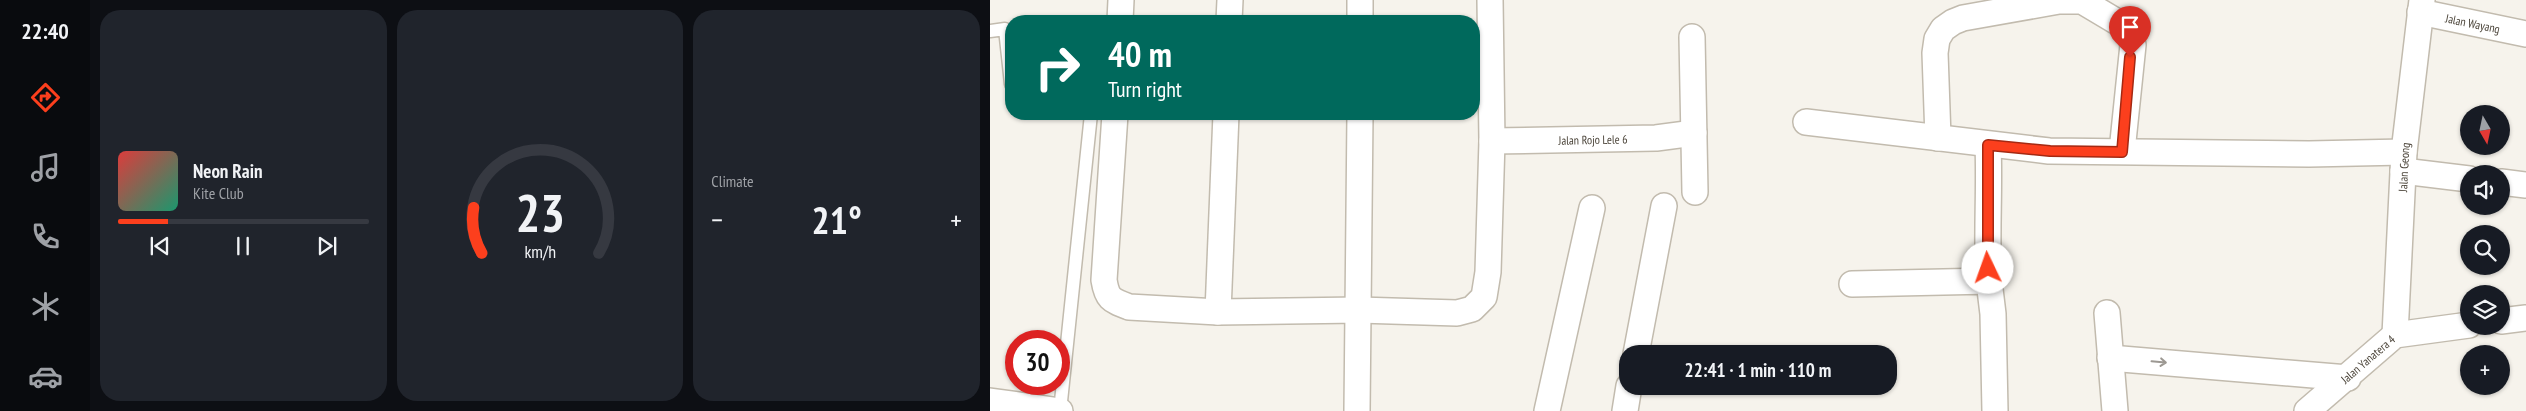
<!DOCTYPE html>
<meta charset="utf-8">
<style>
body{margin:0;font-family:"PT Sans Narrow",sans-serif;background:#20242c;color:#f1f3f6;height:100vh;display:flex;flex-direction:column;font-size:19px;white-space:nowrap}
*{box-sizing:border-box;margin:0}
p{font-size:16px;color:#9ea1a6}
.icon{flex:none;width:28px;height:28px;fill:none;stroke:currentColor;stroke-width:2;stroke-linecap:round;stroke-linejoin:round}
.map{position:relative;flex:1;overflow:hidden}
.drawer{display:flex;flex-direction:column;gap:10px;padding:10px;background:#0d0f14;width:900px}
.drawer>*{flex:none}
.guide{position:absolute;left:15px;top:15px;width:475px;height:105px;border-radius:20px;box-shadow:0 1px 4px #0004;background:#00695c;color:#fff;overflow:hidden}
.needle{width:32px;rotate:171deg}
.fabs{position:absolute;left:1470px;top:105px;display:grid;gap:10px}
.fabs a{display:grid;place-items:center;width:50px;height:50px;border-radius:50%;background:#171b24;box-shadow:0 1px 4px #0004;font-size:25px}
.speed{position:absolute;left:15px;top:330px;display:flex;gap:10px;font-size:25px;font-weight:700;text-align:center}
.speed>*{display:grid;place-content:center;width:65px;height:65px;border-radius:50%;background:#171b24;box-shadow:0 1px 4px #0004;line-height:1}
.speed .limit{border:8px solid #d22;background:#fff;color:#111}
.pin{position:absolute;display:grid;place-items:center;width:42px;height:42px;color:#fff;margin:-51px -21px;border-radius:50% 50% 50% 0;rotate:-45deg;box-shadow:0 0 5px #0007}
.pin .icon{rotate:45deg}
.me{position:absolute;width:55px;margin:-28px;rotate:357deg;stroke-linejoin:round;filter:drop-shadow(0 0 4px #0008)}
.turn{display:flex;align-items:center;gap:18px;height:105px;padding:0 20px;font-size:22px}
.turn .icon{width:65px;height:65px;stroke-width:2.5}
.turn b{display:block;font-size:35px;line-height:42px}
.big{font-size:38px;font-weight:600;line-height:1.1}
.drawer .widget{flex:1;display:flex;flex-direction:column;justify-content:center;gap:8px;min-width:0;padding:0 18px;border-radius:20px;background:#20242c}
.drawer .dial{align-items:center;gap:0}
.dial svg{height:130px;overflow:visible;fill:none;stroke:#363941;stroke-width:7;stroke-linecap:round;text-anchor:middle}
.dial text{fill:#f1f3f6;stroke:none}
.song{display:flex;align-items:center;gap:15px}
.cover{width:60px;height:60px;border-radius:8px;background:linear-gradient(135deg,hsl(0 70% 55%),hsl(160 70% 35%))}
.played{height:5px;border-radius:2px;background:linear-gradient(90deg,#fc3f1d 20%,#363941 20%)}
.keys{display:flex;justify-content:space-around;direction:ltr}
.heat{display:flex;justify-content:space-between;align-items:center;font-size:28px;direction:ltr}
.drawer .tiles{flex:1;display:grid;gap:10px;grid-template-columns:repeat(3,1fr)}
.trip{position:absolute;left:629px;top:345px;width:278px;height:50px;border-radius:20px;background:#171b24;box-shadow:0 1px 4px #0004;font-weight:600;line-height:50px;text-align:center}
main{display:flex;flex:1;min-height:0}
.tabs{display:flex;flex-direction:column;width:90px;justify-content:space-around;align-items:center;background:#090b0e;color:#9ea1a6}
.tabs .icon{width:35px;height:35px}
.tabs .selected{color:#fc3f1d}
.tabs b{font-size:22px;color:#f1f3f6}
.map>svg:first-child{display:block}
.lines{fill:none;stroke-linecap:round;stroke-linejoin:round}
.service-casing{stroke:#c2bbae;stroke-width:15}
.minor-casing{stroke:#c2bbae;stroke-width:28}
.service{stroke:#fff;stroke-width:12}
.minor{stroke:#fff;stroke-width:25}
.oneway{stroke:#9c9892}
.route-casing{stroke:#a42913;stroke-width:12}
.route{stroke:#fc3f1d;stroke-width:9}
.labels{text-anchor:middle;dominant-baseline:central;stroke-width:4.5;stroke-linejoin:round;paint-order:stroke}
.street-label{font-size:12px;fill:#4b4439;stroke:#fff}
</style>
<main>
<nav class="tabs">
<b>22:40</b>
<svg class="icon selected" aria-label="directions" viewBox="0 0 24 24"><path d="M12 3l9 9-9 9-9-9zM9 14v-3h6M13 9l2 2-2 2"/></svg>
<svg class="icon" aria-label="music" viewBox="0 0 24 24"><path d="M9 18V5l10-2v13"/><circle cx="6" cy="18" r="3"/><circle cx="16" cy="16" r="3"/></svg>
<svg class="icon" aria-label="phone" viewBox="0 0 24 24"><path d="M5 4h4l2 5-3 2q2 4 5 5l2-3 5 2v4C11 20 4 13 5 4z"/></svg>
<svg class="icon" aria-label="climate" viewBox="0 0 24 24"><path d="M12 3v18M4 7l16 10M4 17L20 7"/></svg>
<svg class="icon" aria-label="car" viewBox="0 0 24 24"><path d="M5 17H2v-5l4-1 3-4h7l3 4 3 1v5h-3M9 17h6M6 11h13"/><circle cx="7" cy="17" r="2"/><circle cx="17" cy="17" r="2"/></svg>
</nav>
<section class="drawer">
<div class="tiles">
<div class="widget">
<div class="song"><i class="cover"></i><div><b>Neon Rain</b><p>Kite Club</p></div></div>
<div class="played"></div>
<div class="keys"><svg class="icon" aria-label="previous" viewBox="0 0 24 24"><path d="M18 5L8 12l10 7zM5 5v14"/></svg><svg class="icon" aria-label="pause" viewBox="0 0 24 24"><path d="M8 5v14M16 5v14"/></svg><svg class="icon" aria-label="next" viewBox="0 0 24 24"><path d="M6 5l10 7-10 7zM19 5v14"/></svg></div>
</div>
<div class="widget dial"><svg viewBox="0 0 100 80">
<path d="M14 69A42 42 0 1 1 86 69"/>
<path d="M14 69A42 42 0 0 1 9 41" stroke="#fc3f1d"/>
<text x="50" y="56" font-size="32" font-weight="700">23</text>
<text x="50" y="72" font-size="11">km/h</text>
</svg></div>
<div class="widget"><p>Climate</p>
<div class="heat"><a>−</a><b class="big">21°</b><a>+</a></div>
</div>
</div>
</section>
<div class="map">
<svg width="1536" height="411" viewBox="0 0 1536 411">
<rect width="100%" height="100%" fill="#f6f3ec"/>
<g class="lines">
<g class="service-casing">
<path id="service" d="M 0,31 L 15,29 L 21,84
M 70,411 L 101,114"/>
</g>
<g class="minor-casing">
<g id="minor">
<path id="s1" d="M 1430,12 L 1536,34"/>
<path d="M 130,21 L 131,0"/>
<path d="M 239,21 L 240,0"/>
<path d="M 370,21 L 370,0"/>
<path d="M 702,37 L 705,192"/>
<path d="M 125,114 L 114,280 C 117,299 121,300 139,307 L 228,312 L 369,310 L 467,313 L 482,309 L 494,297 L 498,272 L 502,141 L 500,0"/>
<path d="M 816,122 L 1059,151 L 1319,154 L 1414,152"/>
<path d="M 948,138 L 945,53 L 947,39 L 953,29 L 963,22 L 973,18 L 1069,1 L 1092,1 L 1139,29 L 1143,45 L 1132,151"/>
<path id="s2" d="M 502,141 L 666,138 L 704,133"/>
<path d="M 998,145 C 1000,190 996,236 999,281"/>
<path d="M 1413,171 L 1479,179"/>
<path d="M 1511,182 L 1536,185"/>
<path d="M 862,284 L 999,281 L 1003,314 L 1005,411"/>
<path d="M 228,312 L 236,114"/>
<path d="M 1117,313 L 1125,411"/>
<path d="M 1511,321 L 1536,318"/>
<path id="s3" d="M 1405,335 L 1414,152 L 1432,0"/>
<path d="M 646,354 L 674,206"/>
<path d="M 1120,358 L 1358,378"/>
<path d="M 0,401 L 70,411"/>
<path d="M 367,411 L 370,114"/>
<path d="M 557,411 L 602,208"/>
<path d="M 635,411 L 639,386"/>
<path id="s4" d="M 1317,411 L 1405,335 L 1479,325"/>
</g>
</g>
<use href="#service" class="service"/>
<use href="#minor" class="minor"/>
</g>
<defs><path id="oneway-shaft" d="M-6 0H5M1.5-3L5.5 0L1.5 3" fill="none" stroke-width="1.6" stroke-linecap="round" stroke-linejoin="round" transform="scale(1.25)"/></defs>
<use class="oneway" href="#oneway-shaft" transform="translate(1169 362) rotate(5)"/>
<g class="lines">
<g class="route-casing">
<path id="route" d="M 998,268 L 998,145 L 1060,151 L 1132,152 L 1140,57"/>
</g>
<use href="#route" class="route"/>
</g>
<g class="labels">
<g class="street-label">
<text stroke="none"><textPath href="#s1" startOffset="54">Jalan Wayang</textPath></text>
<text stroke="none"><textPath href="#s2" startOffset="101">Jalan Rojo Lele 6</textPath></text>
<text stroke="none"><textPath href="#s3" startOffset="168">Jalan Geong</textPath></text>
<text stroke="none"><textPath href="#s4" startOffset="80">Jalan Yanatera 4</textPath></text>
</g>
</g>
</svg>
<div class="fabs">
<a><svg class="needle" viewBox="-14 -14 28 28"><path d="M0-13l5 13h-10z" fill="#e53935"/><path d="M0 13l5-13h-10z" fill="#9ea1a6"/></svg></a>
<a><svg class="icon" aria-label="sound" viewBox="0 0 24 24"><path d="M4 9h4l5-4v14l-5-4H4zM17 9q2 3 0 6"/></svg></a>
<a><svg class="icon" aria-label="search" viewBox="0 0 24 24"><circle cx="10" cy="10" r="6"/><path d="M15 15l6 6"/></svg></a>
<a><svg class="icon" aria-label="layers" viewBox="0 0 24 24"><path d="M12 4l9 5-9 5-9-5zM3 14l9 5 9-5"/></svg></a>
<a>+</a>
</div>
<div class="speed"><div class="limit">30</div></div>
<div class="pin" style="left:1140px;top:57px;background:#d93025"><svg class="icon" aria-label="arrive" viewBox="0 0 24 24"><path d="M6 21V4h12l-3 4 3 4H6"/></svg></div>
<svg class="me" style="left:998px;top:268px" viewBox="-20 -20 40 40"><circle r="19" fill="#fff"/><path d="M0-13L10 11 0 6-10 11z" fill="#fc3f1d"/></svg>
<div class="trip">22:41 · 1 min · 110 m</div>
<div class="guide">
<div class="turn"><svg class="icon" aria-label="right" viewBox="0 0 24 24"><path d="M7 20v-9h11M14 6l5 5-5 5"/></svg><div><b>40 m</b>Turn right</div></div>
</div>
</div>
</main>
